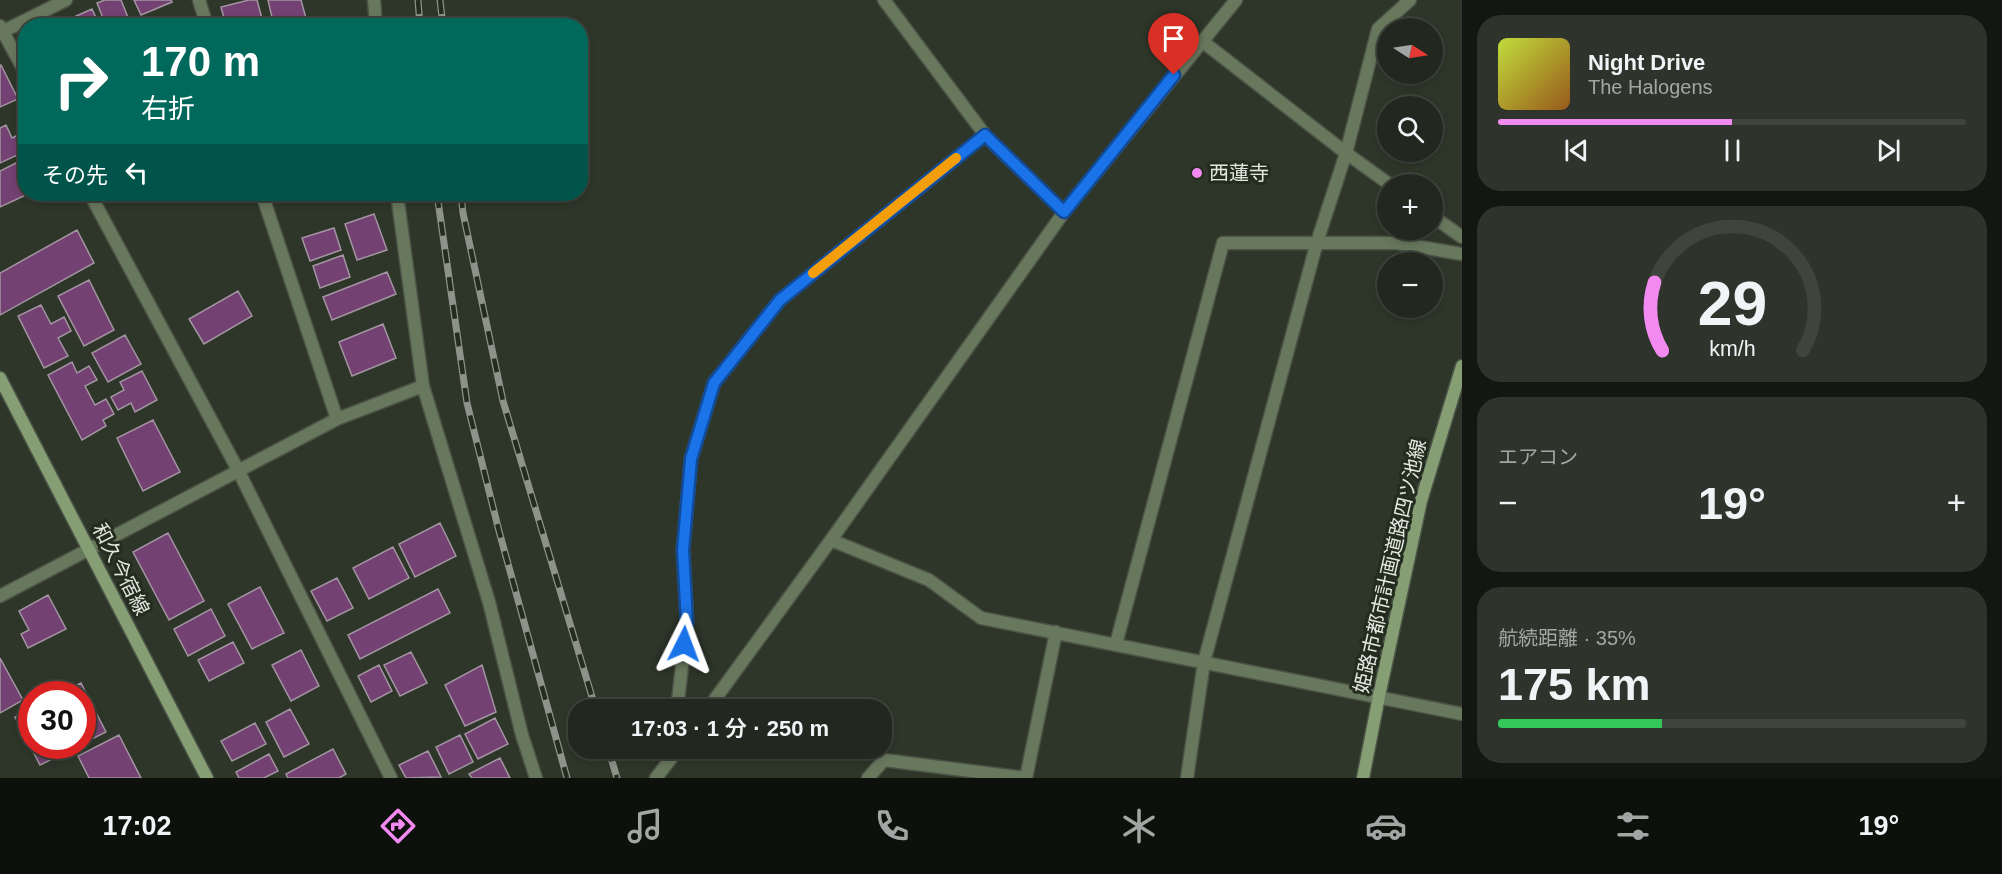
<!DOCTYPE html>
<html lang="ja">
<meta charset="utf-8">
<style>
body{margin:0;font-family:Helvetica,"Noto Sans JP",sans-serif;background:#2e342c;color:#f1f3f6;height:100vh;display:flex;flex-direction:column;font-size:22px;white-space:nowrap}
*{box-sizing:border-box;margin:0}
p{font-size:20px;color:#a2a6a4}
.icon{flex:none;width:33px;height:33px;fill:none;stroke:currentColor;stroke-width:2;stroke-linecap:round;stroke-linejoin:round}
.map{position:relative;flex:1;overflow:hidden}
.panel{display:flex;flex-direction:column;gap:15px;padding:15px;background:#131611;width:540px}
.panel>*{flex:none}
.top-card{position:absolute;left:18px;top:18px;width:570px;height:183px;border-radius:24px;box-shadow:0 3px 9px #0003,0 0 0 2px #3f443d;background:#00695c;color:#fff;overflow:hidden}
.needle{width:39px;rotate:102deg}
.controls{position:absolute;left:1377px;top:18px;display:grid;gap:12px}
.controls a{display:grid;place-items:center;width:66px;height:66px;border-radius:50%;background:#22281f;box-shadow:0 3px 9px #0003,0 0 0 2px #3f443d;font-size:30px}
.speed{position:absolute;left:18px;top:681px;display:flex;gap:12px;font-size:30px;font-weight:700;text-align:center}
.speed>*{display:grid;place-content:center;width:78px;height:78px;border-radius:50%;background:#22281f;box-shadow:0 3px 9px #0003,0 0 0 2px #3f443d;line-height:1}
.speed .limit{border:9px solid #d22;background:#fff;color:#111}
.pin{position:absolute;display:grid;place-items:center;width:51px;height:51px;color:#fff;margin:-62px -26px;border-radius:50% 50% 50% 0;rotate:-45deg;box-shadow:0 0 6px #0007}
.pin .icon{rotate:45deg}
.me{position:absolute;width:66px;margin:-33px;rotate:3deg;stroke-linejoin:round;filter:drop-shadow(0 0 4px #0008)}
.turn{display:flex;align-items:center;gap:21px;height:126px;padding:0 24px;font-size:27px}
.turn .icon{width:78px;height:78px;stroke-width:2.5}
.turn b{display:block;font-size:42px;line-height:51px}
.then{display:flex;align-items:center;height:57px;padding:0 24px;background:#0003;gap:12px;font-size:22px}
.big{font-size:45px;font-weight:600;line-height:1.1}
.panel .card{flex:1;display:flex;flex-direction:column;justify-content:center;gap:9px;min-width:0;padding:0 21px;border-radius:24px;background:#2e342c}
.panel .dial{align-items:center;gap:0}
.dial svg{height:156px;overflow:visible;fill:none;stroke:#3f443d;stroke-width:7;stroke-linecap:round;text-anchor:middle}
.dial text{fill:#f1f3f6;stroke:none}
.song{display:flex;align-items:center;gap:18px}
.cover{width:72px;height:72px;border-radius:9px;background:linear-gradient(135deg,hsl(70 70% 55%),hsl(30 70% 35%))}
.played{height:6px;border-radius:3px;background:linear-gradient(90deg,#f38af1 50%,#3f443d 50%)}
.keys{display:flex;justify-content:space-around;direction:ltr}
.heat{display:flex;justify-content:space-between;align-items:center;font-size:33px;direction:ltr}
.charge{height:9px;border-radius:4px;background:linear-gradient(90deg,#34c759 35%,#3f443d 0)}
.trip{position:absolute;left:568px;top:699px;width:324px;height:60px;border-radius:24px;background:#22281f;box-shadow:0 3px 9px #0003,0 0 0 2px #3f443d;font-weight:600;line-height:60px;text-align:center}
.dock{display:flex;height:96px;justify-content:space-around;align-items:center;background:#0e100c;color:#a2a6a4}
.dock .icon{width:42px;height:42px}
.dock .active{color:#f38af1}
.dock b{font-size:27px;color:#f1f3f6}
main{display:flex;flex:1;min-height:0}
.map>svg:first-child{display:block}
.building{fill:#734172;stroke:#a395a2;stroke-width:1.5}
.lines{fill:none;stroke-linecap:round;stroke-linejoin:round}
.street-casing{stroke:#4b5246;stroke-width:15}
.secondary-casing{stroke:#4b5246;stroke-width:15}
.street{stroke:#68785d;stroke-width:12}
.secondary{stroke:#859e74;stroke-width:12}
.rail-casing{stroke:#8d9388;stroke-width:7}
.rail{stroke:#242c1f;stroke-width:4.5;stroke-dasharray:14;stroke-linecap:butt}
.route-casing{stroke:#114b97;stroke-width:15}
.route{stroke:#1a73e8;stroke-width:10}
.slow{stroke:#f59e0b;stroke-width:10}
.poi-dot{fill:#f38af1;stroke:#242c1f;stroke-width:2}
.labels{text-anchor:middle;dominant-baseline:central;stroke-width:6;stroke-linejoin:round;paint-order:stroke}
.poi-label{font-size:20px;fill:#e3e8df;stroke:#242c1f;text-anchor:start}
.street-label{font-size:20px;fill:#e3e8df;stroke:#242c1f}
</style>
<main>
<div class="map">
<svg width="1462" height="778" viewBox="0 0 1462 778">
<rect width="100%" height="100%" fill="#2e3629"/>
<path class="building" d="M 105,0 L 121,0 L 131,25 L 106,26 L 97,3 Z
M 134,0 L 171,0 L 172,2 L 141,15 Z
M 249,0 L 257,0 L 264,26 L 226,26 L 221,7 Z
M 268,0 L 301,0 L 307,22 L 294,26 L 274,26 Z
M 92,9 L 100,26 L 67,26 L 65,21 Z
M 155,19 L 158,26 L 141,26 Z
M 1,65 L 18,99 L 0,107 L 0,66 Z
M 6,125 L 12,138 L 26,131 L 26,151 L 0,163 L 0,128 Z
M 26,158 L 26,194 L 28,194 L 0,207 L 0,171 Z
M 374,214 L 387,250 L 357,260 L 345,224 Z
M 334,228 L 341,250 L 310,261 L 302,238 Z
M 77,230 L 94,263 L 0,315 L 0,273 Z
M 343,255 L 350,277 L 320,288 L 313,266 Z
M 387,272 L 396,294 L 332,320 L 323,297 Z
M 89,280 L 114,330 L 84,346 L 58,296 Z
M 238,291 L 252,316 L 204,344 L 189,319 Z
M 41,305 L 51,324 L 64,317 L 71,331 L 58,338 L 68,356 L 44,368 L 18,316 Z
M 383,324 L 396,358 L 352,376 L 339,342 Z
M 125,335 L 141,364 L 108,382 L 92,353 Z
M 72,362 L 77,373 L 89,366 L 97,380 L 85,386 L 95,405 L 106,399 L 114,414 L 103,420 L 106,426 L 82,440 L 48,375 Z
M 142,371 L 157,400 L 135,412 L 131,403 L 118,410 L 111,397 L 124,390 L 120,382 Z
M 153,420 L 180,472 L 143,491 L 117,438 Z
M 440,523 L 456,556 L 415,577 L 399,544 Z
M 168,533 L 204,601 L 169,620 L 133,552 Z
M 393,547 L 409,578 L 369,599 L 353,568 Z
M 337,578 L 353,608 L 327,621 L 311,591 Z
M 260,587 L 284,633 L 252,649 L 228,604 Z
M 438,589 L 450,613 L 360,659 L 348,635 Z
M 48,595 L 66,629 L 28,648 L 21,634 L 29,630 L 19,611 Z
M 211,609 L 225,636 L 188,656 L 174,629 Z
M 233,642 L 244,663 L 209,681 L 198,660 Z
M 301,650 L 319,686 L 291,701 L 272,665 Z
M 411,652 L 427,683 L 400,696 L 384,665 Z
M 0,658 L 23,700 L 0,713 Z
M 379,665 L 392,691 L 371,702 L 358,676 Z
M 482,665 L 496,712 L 465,726 L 445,685 Z
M 81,683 L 106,732 L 82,744 L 82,694 L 59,694 Z
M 32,709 L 32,746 L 79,746 L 40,765 L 15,717 Z
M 290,709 L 309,744 L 284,757 L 266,722 Z
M 495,718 L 508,744 L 478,759 L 465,734 Z
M 255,723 L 266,744 L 232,761 L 221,741 Z
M 119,735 L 141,778 L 89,778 L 78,756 Z
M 460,735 L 473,762 L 449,774 L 436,747 Z
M 333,749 L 346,774 L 339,778 L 288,778 L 286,774 Z
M 428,751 L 441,777 L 406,778 L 399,765 Z
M 269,754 L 278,771 L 264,778 L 239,778 L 236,772 Z
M 500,758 L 510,778 L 472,778 L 469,774 Z"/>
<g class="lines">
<g class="street-casing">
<path id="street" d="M 199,0 L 207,26
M 374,0 L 376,26
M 884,0 L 985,135 L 1064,212
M 0,26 L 26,74
M 0,33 L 66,0
M 1202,41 L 1346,153 L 1389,184
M 90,194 L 238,470 L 391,778
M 262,194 L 337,419
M 397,194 L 423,386 L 489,602 L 522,735 L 536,778
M 1432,216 L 1462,237
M 831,540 L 929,580 L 981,618 L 1462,714
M 0,596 L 337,419 L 423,386
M 1116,644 L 1223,243 L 1397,243 L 1462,254
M 677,710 L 687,622 L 683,550 L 691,459 L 714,383 L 780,300 L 985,135
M 707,710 L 831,540 L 1064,212 L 1236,0
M 656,778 L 679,748
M 868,778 L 884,760 L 1026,778
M 1026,778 L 1056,632
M 1187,778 L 1204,662 L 1317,242 L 1346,153 L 1378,29 L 1410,0"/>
</g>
<g class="secondary-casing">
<path id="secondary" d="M 0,378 L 207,778
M 1363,778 L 1379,696 L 1421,501 L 1462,366"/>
</g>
<use href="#street" class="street"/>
<use href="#secondary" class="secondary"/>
<g class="rail-casing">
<path id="rail" d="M 418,0 L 420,26
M 440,0 L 443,26
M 437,194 L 467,403 L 499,531 L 567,778
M 461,194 L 463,213 L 503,401 L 596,710
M 608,748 L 617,778"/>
</g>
<use href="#rail" class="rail"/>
</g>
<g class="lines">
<g class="route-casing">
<path id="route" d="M 684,644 L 687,622 L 683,550 L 691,459 L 714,383 L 780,300 L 985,135 L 1064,212 L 1174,75"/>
</g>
<use href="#route" class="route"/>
<path class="slow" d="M 813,273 L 956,158"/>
</g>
<circle class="poi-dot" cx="1197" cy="173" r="6"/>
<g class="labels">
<g class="poi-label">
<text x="1209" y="173">西蓮寺</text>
</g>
<g class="street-label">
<text transform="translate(1390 566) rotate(-77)">姫路市都市計画道路四ツ池線</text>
<text transform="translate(121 569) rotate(63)">和久今宿線</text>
</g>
</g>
</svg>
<div class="controls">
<a><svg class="needle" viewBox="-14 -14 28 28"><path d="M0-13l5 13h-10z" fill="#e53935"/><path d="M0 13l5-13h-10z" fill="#a2a6a4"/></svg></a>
<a><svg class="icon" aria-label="search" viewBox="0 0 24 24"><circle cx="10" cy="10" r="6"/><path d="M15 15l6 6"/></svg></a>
<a>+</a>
<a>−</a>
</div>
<div class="speed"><div class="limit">30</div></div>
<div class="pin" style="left:1174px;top:75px;background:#d93025"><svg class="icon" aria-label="arrive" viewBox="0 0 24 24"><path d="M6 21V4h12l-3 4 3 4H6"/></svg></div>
<svg class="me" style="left:684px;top:644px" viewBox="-20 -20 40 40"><path d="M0-17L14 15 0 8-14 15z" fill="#1a73e8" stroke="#fff" stroke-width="4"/></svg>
<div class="trip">17:03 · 1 分 · 250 m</div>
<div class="top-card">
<div class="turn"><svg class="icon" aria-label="right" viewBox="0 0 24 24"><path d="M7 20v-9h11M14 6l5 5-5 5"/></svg><div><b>170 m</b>右折</div></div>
<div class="then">その先<svg class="icon" aria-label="left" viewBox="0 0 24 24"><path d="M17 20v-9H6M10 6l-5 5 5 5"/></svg></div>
</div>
</div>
<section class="panel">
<div class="card">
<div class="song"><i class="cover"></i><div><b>Night Drive</b><p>The Halogens</p></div></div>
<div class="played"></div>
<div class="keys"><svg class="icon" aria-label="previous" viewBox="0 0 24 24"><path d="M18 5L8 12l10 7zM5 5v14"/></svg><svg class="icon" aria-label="pause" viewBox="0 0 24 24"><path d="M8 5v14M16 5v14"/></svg><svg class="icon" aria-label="next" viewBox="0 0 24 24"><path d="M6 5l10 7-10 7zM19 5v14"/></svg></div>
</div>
<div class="card dial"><svg viewBox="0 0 100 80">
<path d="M14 69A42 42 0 1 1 86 69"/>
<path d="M14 69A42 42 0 0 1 10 34" stroke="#f38af1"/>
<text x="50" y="56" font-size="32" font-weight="700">29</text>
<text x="50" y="72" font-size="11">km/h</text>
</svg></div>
<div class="card"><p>エアコン</p>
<div class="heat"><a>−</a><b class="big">19°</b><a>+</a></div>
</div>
<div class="card"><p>航続距離 · 35%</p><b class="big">175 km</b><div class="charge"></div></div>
</section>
</main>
<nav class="dock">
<b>17:02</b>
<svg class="icon active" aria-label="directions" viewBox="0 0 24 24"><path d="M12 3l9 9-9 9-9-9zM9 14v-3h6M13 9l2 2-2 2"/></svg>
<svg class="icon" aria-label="music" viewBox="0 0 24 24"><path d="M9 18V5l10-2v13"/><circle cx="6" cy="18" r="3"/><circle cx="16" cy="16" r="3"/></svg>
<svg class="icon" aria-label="phone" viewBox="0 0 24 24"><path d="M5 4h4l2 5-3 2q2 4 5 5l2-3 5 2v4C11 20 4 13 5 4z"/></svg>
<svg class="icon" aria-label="climate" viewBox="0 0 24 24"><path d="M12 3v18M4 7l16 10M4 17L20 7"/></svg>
<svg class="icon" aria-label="car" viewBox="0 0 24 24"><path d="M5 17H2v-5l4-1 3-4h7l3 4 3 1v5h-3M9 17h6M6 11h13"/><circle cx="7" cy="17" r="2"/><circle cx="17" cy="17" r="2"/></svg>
<svg class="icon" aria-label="filters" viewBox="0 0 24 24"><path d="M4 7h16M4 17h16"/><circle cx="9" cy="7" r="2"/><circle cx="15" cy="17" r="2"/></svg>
<b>19°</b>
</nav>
